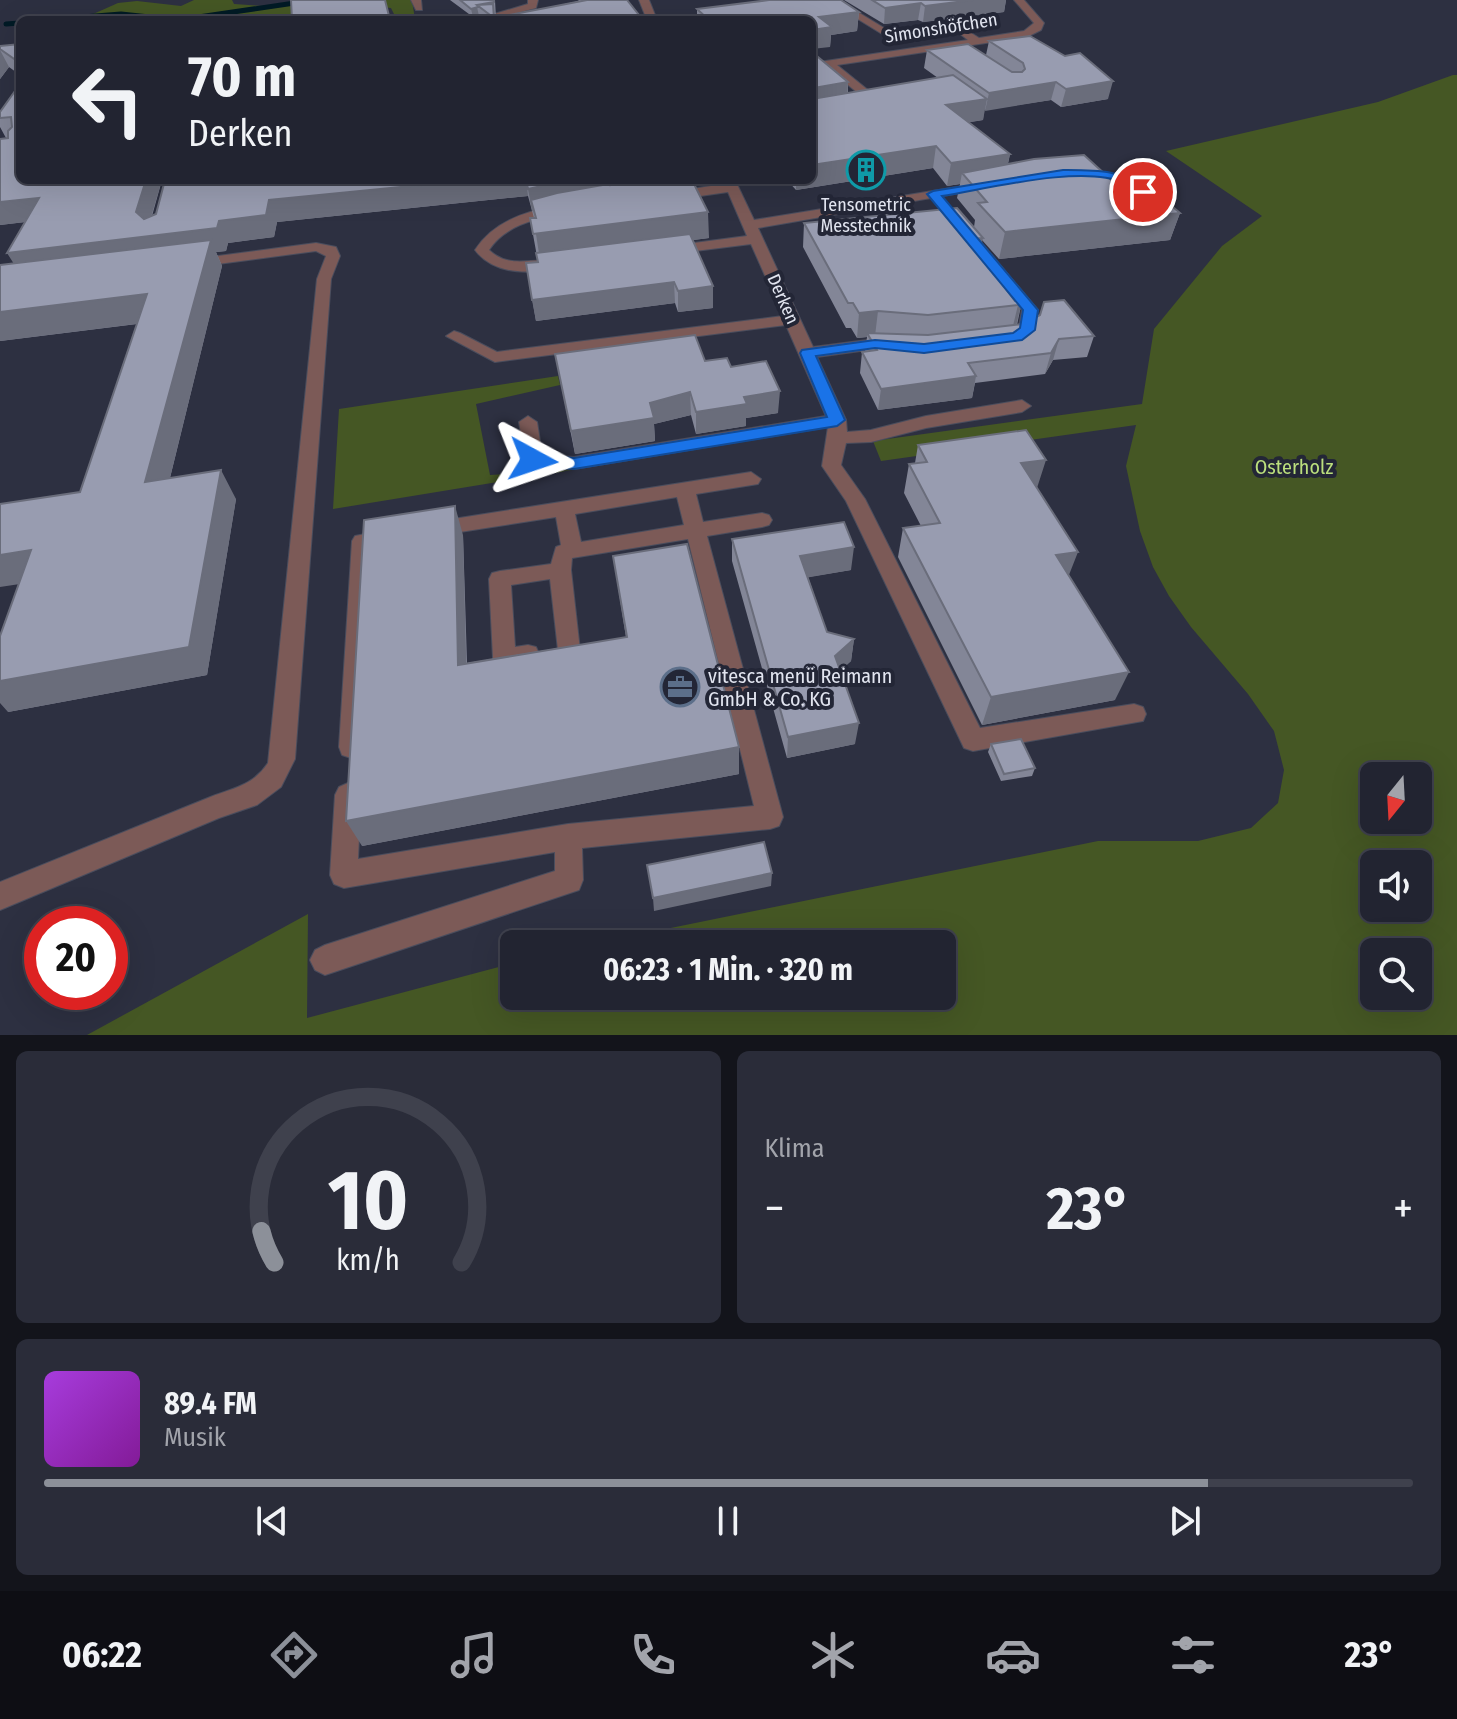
<!DOCTYPE html>
<html lang="de">
<meta charset="utf-8">
<style>
body{margin:0;font-family:"Fira Sans Condensed",sans-serif;background:#2a2c39;color:#f1f3f6;height:100vh;display:flex;flex-direction:column;font-size:30px;white-space:nowrap}
*{box-sizing:border-box;margin:0}
p{font-size:26px;color:#a2a4ab}
.icon{flex:none;width:44px;height:44px;fill:none;stroke:currentColor;stroke-width:2;stroke-linecap:round;stroke-linejoin:round}
.map{position:relative;height:1035px;overflow:hidden}
.drawer{display:flex;flex-direction:column;gap:16px;padding:16px;background:#13141b;flex:1}
.drawer>*{flex:none}
.top-card{position:absolute;left:16px;top:16px;width:800px;height:168px;border-radius:12px;box-shadow:0 8px 32px #0002,0 0 0 2px #3f414d;background:#222431;color:#f1f3f6;overflow:hidden}
.needle{width:52px;rotate:198deg}
.tools{position:absolute;left:1360px;top:762px;display:grid;gap:16px}
.tools a{display:grid;place-items:center;width:72px;height:72px;border-radius:12px;background:#222431;box-shadow:0 8px 32px #0002,0 0 0 2px #3f414d;font-size:40px}
.speed{position:absolute;left:24px;top:906px;display:flex;gap:16px;font-size:40px;font-weight:700;text-align:center}
.speed>*{display:grid;place-content:center;width:104px;height:104px;border-radius:50%;background:#222431;box-shadow:0 8px 32px #0002,0 0 0 2px #3f414d;line-height:1}
.speed .limit{border:12px solid #d22;background:#fff;color:#111}
.pin{position:absolute;display:grid;place-items:center;width:68px;height:68px;color:#fff;margin:-34px;border:4px solid #fff;border-radius:50%;box-shadow:0 2px 8px #0007}
.me{position:absolute;width:88px;margin:-44px;rotate:95deg;stroke-linejoin:round;filter:drop-shadow(0 0 6px #0008)}
.turn{display:flex;align-items:center;gap:28px;height:168px;padding:0 40px;font-size:36px}
.turn .icon{width:104px;height:104px;stroke-width:2.5}
.turn b{display:block;font-size:56px;line-height:68px}
.big{font-size:60px;font-weight:700;line-height:1.1}
.drawer .card{flex:1;display:flex;flex-direction:column;justify-content:center;gap:12px;min-width:0;padding:0 28px;border-radius:12px;background:#2a2c39}
.drawer .dial{align-items:center;gap:0}
.dial svg{height:208px;overflow:visible;fill:none;stroke:#3f414d;stroke-width:7;stroke-linecap:round;text-anchor:middle}
.dial text{fill:#f1f3f6;stroke:none}
.song{display:flex;align-items:center;gap:24px}
.cover{width:96px;height:96px;border-radius:12px;background:linear-gradient(135deg,hsl(280 70% 55%),hsl(290 70% 35%))}
.played{height:8px;border-radius:4px;background:linear-gradient(90deg,#8c9099 85%,#3f414d 85%)}
.keys{display:flex;justify-content:space-around;direction:ltr}
.heat{display:flex;justify-content:space-between;align-items:center;font-size:44px;direction:ltr}
.drawer .tiles{flex:1;display:grid;gap:16px;grid-template-columns:1fr 1fr}
.card:last-child{grid-column:span 2}
.trip{position:absolute;left:500px;top:930px;width:456px;height:80px;border-radius:12px;background:#222431;box-shadow:0 8px 32px #0002,0 0 0 2px #3f414d;font-weight:700;line-height:80px;text-align:center}
.menu{display:flex;height:128px;justify-content:space-around;align-items:center;background:#0e0e14;color:#a2a4ab}
.menu .icon{width:56px;height:56px}
.menu .active{color:#8c9099}
.menu b{font-size:36px;color:#f1f3f6}
.map>svg:first-child{display:block}
.green{fill:#455724;fill-rule:evenodd}
.lines{fill:none;stroke-linecap:round;stroke-linejoin:round}
.stream{stroke:#001a25;stroke-width:5}
.minor-casing{stroke:#4a4d5d;stroke-width:2}
.minor{fill:#7c5a57;fill-rule:evenodd}
.wall{fill:#838697}
.shaded-wall{fill:#6a6d7b}
.building{fill:#989cb0;stroke:#6a6d7b;stroke-width:2}
.route{fill:#1a73e8;stroke:#114b97;stroke-width:2}
.labels{text-anchor:middle;dominant-baseline:central;stroke-width:8;stroke-linejoin:round;paint-order:stroke}
.far-street-label{font-size:18px;fill:#e2e5f0;stroke:#232636}
.far-poi-label{font-size:18px;fill:#e2e5f0;stroke:#232636}
.park-label{font-size:20px;fill:#bbdf7d;stroke:#232636}
.poi-label{font-size:20px;fill:#e2e5f0;stroke:#232636;text-anchor:start}
</style>
<div class="map">
<svg width="1457" height="1035" viewBox="0 0 1457 1035">
<rect width="100%" height="100%" fill="#2d3041"/>
<path class="green" d="M 194,0 L 232,0 L 234,4 L 262,6 L 300,0 L 412,0 L 415,20 L 397,20 L 391,8 L 379,7 L 273,20 L 41,20 L 91,15 L 118,3 L 137,1 L 181,6 Z
M 1453,75 L 1457,75 L 1457,1035 L 87,1035 L 308,914 L 307,1018 L 514,963 L 514,996 L 942,996 L 942,944 L 592,944 L 1098,841 L 1198,841 L 1251,828 L 1278,803 L 1284,770 L 1274,731 L 1248,694 L 1191,627 L 1169,596 L 1153,567 L 1140,531 L 1126,466 L 1136,425 L 881,461 L 873,441 L 1142,404 L 1154,329 L 1222,246 L 1262,216 L 1166,151 L 1378,102 ZM 1374,776 L 1418,776 L 1418,820 L 1374,820 ZM 1374,864 L 1418,864 L 1418,908 L 1374,908 ZM 1374,952 L 1418,952 L 1418,996 L 1374,996 Z
M 558,376 L 560,385 L 476,404 L 490,475 L 572,470 L 333,509 L 339,409 Z"/>
<g class="lines">
<path class="stream" d="M 45,20 L 121,14 L 178,20 L 315,0
M 6,24 L 20,23"/>
<g class="minor-casing">
<path id="minor" d="M 411,0 L 421,0 L 422,10 L 416,10 Z
M 528,0 L 538,0 L 536,8 L 490,20 L 474,20 L 528,4 Z
M 639,0 L 649,0 L 657,20 L 647,20 Z
M 827,0 L 838,0 L 889,31 L 957,24 L 979,38 L 1024,31 L 1034,23 L 1014,0 L 1024,0 L 1044,23 L 1041,30 L 1027,37 L 837,65 L 879,99 L 879,103 L 871,109 L 865,106 L 869,102 L 826,67 L 812,69 L 812,63 L 968,40 L 955,30 L 887,37 Z
M 1082,169 L 1133,178 L 1161,201 L 1149,204 L 1124,184 L 1077,176 L 1077,170 Z
M 723,180 L 735,180 L 754,220 L 988,182 L 990,185 L 983,189 L 758,228 L 813,347 L 875,339 L 899,343 L 901,346 L 893,351 L 875,349 L 817,357 L 846,420 L 847,432 L 871,430 L 926,416 L 1022,400 L 1031,406 L 1022,412 L 926,428 L 871,442 L 846,443 L 841,465 L 865,499 L 980,728 L 1134,704 L 1143,707 L 1146,714 L 1143,721 L 973,751 L 964,748 L 846,501 L 822,466 L 828,427 L 574,469 L 526,464 L 519,422 L 528,416 L 537,422 L 542,454 L 574,457 L 826,416 L 786,325 L 495,362 L 446,336 L 454,331 L 460,333 L 497,352 L 783,316 L 751,244 L 671,254 L 664,250 L 671,246 L 747,236 L 728,192 L 672,200 L 665,196 L 672,192 L 724,184 Z
M 557,206 L 562,207 L 562,213 C 536,219 505,225 489,250 C 513,273 541,252 559,265 L 557,268 C 529,274 494,275 475,250 C 493,222 525,211 557,206 Z
M 964,227 L 969,228 L 1038,310 L 1033,333 L 1012,342 L 1004,337 L 1019,327 L 1022,310 L 957,231 Z
M 316,243 L 336,247 L 340,256 L 331,279 L 295,759 L 281,787 L 257,805 L 219,818 L 0,910 L 0,882 L 208,798 C 232,788 252,787 268,763 L 317,279 L 326,256 L 316,251 L 195,267 L 188,263 L 195,259 Z
M 751,472 L 761,479 L 758,484 L 696,494 L 703,522 L 762,513 L 769,515 L 772,520 L 769,525 L 762,527 L 707,536 L 783,817 L 779,826 L 770,829 L 582,848 L 583,880 L 579,890 L 325,975 L 315,970 L 310,960 L 315,950 L 325,945 L 555,871 L 555,852 L 344,888 L 334,884 L 330,875 L 335,795 L 339,787 L 348,783 L 357,787 L 361,795 L 358,859 L 568,824 L 754,806 L 688,539 L 572,558 L 571,570 L 581,659 L 578,666 L 570,668 L 562,666 L 559,659 L 550,579 L 511,585 L 515,647 L 528,645 L 536,647 L 539,654 L 536,661 L 504,667 L 496,665 L 493,658 L 489,579 L 492,573 L 500,571 L 551,564 L 556,547 L 561,545 L 556,517 L 434,536 L 427,534 L 424,529 L 427,524 L 434,522 ZM 677,497 L 684,525 L 581,542 L 575,514 Z
M 386,530 L 393,532 L 396,537 L 393,542 L 372,547 L 363,747 L 360,755 L 351,758 L 342,755 L 339,747 L 352,541 L 355,536 Z"/>
</g>
<use href="#minor" class="minor"/>
</g>
<path class="wall" d="M 450,0 L 495,0 L 496,18 L 579,1 L 578,0 L 627,0 L 643,20 L 479,20 L 479,16 L 473,17 Z
M 844,0 L 1006,0 L 1004,12 L 923,22 L 918,20 L 884,24 Z
M 697,9 L 859,12 L 857,31 L 831,35 L 830,47 L 812,20 L 697,20 Z
M 989,41 L 1108,99 L 1061,107 L 1051,100 L 984,110 L 983,120 L 969,122 L 1010,154 L 1008,164 L 1118,186 L 1180,213 L 1170,240 L 999,259 L 982,240 L 979,255 L 1015,301 L 1022,301 L 1017,325 L 1094,336 L 1087,357 L 1053,360 L 1045,374 L 975,383 L 972,398 L 878,410 L 860,373 L 862,352 L 865,352 L 867,337 L 857,338 L 851,328 L 846,328 L 803,247 L 804,223 L 974,227 L 975,220 L 957,198 L 960,184 L 947,186 L 933,168 L 796,190 L 787,180 L 812,180 L 848,82 L 848,93 L 938,78 L 924,68 L 927,50 L 986,55 Z
M 20,44 L 20,75 L 9,67 L 0,79 L 0,46 Z
M 20,84 L 20,180 L 162,180 L 152,216 L 156,214 L 165,180 L 692,180 L 709,238 L 693,240 L 713,286 L 713,308 L 678,312 L 675,303 L 536,321 L 526,263 L 538,262 L 530,218 L 534,218 L 528,196 L 277,222 L 274,237 L 228,243 L 226,251 L 216,252 L 222,266 L 170,478 L 236,499 L 207,675 L 8,712 L 137,324 L 0,341 L 0,265 L 14,264 L 25,222 L 0,225 L 6,138 L 0,127 L 0,112 Z
M 555,354 L 705,361 L 731,367 L 778,413 L 746,418 L 746,426 L 696,434 L 691,415 L 654,424 L 655,441 L 575,454 Z
M 918,445 L 1037,488 L 1115,700 L 982,725 L 898,557 L 903,528 L 921,526 L 904,493 L 909,464 L 915,463 Z
M 463,535 L 467,663 L 626,637 L 613,556 L 739,774 L 362,846 Z
M 732,539 L 851,570 L 808,577 L 827,632 L 854,639 L 851,661 L 841,670 L 855,744 L 787,758 L 732,561 Z
M 991,744 L 1035,768 L 1032,776 L 1001,781 L 988,752 Z"/>
<path class="shaded-wall" d="M 973,0 L 1006,0 L 1004,12 L 923,22 L 925,6 Z
M 921,3 L 918,20 L 884,24 L 885,8 Z
M 477,7 L 479,16 L 473,17 L 471,9 Z
M 859,12 L 857,31 L 831,35 L 830,47 L 812,49 L 812,30 L 819,17 Z
M 0,50 L 9,67 L 0,79 Z
M 1113,81 L 1108,99 L 1061,107 L 1066,89 Z
M 848,82 L 847,103 L 812,109 L 813,88 Z
M 1056,82 L 1051,100 L 985,111 L 989,93 Z
M 987,99 L 983,120 L 943,127 L 946,105 Z
M 936,146 L 933,168 L 796,190 L 796,180 L 812,180 L 812,165 Z
M 1010,154 L 1005,176 L 962,173 L 960,184 L 947,186 L 951,163 Z
M 146,180 L 162,180 L 146,234 L 136,212 Z
M 472,180 L 526,180 L 528,196 L 277,222 L 274,237 L 228,243 L 226,251 L 216,252 L 222,266 L 162,510 L 145,482 L 207,253 L 21,275 L 7,253 L 219,221 L 269,200 Z
M 569,180 L 654,180 L 531,200 L 533,211 L 532,211 L 528,189 Z
M 39,198 L 51,219 L 0,225 L 0,202 Z
M 708,212 L 709,238 L 540,260 L 536,234 Z
M 1180,213 L 1170,240 L 999,259 L 1005,232 Z
M 983,238 L 978,262 L 968,239 Z
M 674,282 L 675,303 L 536,321 L 532,300 Z
M 713,286 L 713,308 L 678,312 L 678,291 Z
M 147,294 L 160,321 L 0,341 L 0,312 Z
M 1022,301 L 1016,326 L 1012,330 L 1018,305 Z
M 878,311 L 875,336 L 867,333 L 867,337 L 857,338 L 859,313 Z
M 1059,339 L 1053,360 L 1045,374 L 1051,353 Z
M 976,376 L 972,398 L 878,410 L 881,389 Z
M 780,391 L 778,413 L 746,418 L 746,426 L 696,434 L 696,412 L 744,397 Z
M 690,392 L 691,415 L 654,424 L 655,441 L 575,454 L 571,431 L 650,403 Z
M 1046,460 L 1037,488 L 1021,463 Z
M 221,470 L 236,499 L 207,675 L 8,712 L 0,703 L 0,681 Z
M 455,506 L 463,535 L 467,693 L 458,665 Z
M 854,547 L 851,570 L 799,579 L 800,556 Z
M 31,550 L 53,579 L 0,587 L 0,555 Z
M 1078,552 L 1067,580 L 1056,555 Z
M 854,639 L 851,661 L 832,678 L 835,656 Z
M 1129,672 L 1115,700 L 982,725 L 991,697 Z
M 859,723 L 855,744 L 787,758 L 788,737 Z
M 739,747 L 739,774 L 362,846 L 346,821 Z
M 772,873 L 771,886 L 654,911 L 653,898 Z"/>
<path class="building" d="M 291,0 L 385,0 L 389,16 L 384,17 L 385,20 L 292,20 Z
M 460,0 L 494,0 L 494,2 L 477,5 L 478,7 L 471,9 Z
M 587,0 L 627,0 L 643,20 L 486,20 L 494,18 L 477,5 L 493,4 L 494,18 Z
M 769,0 L 841,0 L 859,12 L 819,17 L 832,27 L 812,30 L 812,20 L 709,20 L 697,9 Z
M 872,0 L 973,0 L 925,6 L 921,3 L 885,8 Z
M 1030,36 L 1065,56 L 1080,53 L 1113,81 L 1066,89 L 1056,82 L 989,93 L 927,50 L 968,44 L 1012,72 L 1022,72 L 1025,69 L 1023,63 L 989,41 Z
M 20,44 L 20,63 L 0,49 L 0,46 Z
M 812,52 L 848,82 L 813,88 L 812,94 Z
M 953,75 L 987,99 L 946,105 L 1010,154 L 951,163 L 936,146 L 812,165 L 812,99 Z
M 20,84 L 20,180 L 146,180 L 136,212 L 144,219 L 156,214 L 165,180 L 472,180 L 269,200 L 266,215 L 219,221 L 217,228 L 7,253 L 39,198 L 0,202 L 0,139 L 8,138 L 8,131 L 12,127 L 11,117 L 0,118 L 0,112 Z
M 1084,155 L 1118,186 L 1145,183 L 1180,213 L 1005,232 L 978,203 L 987,202 L 962,173 L 1034,159 Z
M 526,180 L 569,180 L 528,189 Z
M 656,180 L 692,180 L 708,212 L 533,234 L 530,218 L 536,218 L 531,200 L 557,193 L 614,183 L 612,185 Z
M 957,208 L 983,238 L 968,239 L 1015,301 L 1022,301 L 1018,305 L 928,315 L 878,311 L 859,313 L 853,303 L 848,303 L 804,223 Z
M 690,234 L 713,286 L 678,291 L 674,282 L 532,300 L 526,263 L 538,262 L 536,253 Z
M 211,240 L 145,482 L 221,470 L 189,647 L 0,681 L 0,636 L 31,550 L 0,555 L 0,504 L 80,492 L 147,294 L 0,312 L 0,265 Z
M 1064,300 L 1094,336 L 1059,339 L 1051,353 L 968,363 L 976,376 L 881,389 L 862,352 L 877,350 L 867,333 L 928,335 L 1023,324 L 1040,315 L 1044,302 Z
M 695,335 L 705,361 L 727,358 L 731,367 L 766,361 L 780,391 L 744,397 L 747,404 L 696,412 L 690,392 L 650,403 L 654,418 L 571,431 L 555,354 Z
M 1026,430 L 1046,460 L 1021,463 L 1078,552 L 1056,555 L 1129,672 L 991,697 L 903,528 L 940,523 L 909,464 L 927,462 L 918,445 Z
M 455,506 L 458,665 L 627,637 L 613,556 L 687,544 L 739,747 L 346,821 L 364,520 Z
M 844,522 L 854,547 L 800,556 L 827,632 L 854,639 L 835,656 L 859,723 L 788,737 L 732,539 Z
M 1021,739 L 1035,768 L 1004,774 L 991,744 Z
M 764,842 L 772,873 L 653,898 L 647,865 Z"/>
<path class="route" d="M 1063,170 C 1093,170 1127,169 1149,192 L 1139,195 C 1134,191 1129,185 1124,183 C 1083,164 987,189 942,196 L 1038,310 L 1035,330 L 1022,340 L 924,353 L 875,348 L 816,356 L 845,420 L 837,426 L 574,469 L 533,465 L 524,460 L 533,454 L 574,458 L 827,417 L 800,353 L 802,350 L 875,340 L 924,344 L 1013,333 L 1020,328 L 1023,310 L 927,194 L 933,191 Z"/>
<defs>
<g id="building-ring" transform="scale(2)"><circle r="9.5" fill="#232636" stroke="#0f9aa8" stroke-width="1.5"/><path d="M-4-6H4V6H1V3H-1V6H-4ZM-2.5-4.3h1.7v1.8h-1.7ZM.8-4.3h1.7v1.8H.8ZM-2.5-1h1.7V.8h-1.7ZM.8-1h1.7V.8H.8Z" fill="#0f9aa8"/></g>
<g id="office-ring" transform="scale(2)"><circle r="9.5" fill="#232636" stroke="#5c6f8a" stroke-width="1.5"/><path d="M-6-3h4V-5.5h4V-3h4V5H-6ZM-1-4.5V-3h2v-1.5ZM-6 0V1H6V0Z" fill="#5c6f8a"/></g>
</defs>
<g fill-rule="evenodd">
<use href="#building-ring" x="866" y="170"/>
<use href="#office-ring" x="680" y="687"/>
</g>
<g class="labels">
<g class="far-street-label">
<text transform="translate(941 28) rotate(-9)">Simonshöfchen</text>
<text transform="translate(783 299) rotate(66)">Derken</text>
</g>
<g class="far-poi-label">
<text x="866" y="205">Tensometric<tspan x="866" dy="21">Messtechnik</tspan></text>
</g>
<g class="park-label">
<text x="1294" y="467">Osterholz</text>
</g>
<g class="poi-label">
<text x="708" y="676">vitesca menü Reimann<tspan x="708" dy="23">GmbH &amp; Co. KG</tspan></text>
</g>
</g>
</svg>
<div class="tools">
<a><svg class="needle" viewBox="-14 -14 28 28"><path d="M0-13l5 13h-10z" fill="#e53935"/><path d="M0 13l5-13h-10z" fill="#a2a4ab"/></svg></a>
<a><svg class="icon" aria-label="sound" viewBox="0 0 24 24"><path d="M4 9h4l5-4v14l-5-4H4zM17 9q2 3 0 6"/></svg></a>
<a><svg class="icon" aria-label="search" viewBox="0 0 24 24"><circle cx="10" cy="10" r="6"/><path d="M15 15l6 6"/></svg></a>
</div>
<div class="speed"><div class="limit">20</div></div>
<div class="pin" style="left:1143px;top:192px;background:#d93025"><svg class="icon" aria-label="arrive" viewBox="0 0 24 24"><path d="M6 21V4h12l-3 4 3 4H6"/></svg></div>
<svg class="me" style="left:533px;top:460px" viewBox="-20 -20 40 40"><path d="M0-17L14 15 0 8-14 15z" fill="#1a73e8" stroke="#fff" stroke-width="4"/></svg>
<div class="trip">06:23 · 1 Min. · 320 m</div>
<div class="top-card">
<div class="turn"><svg class="icon" aria-label="left" viewBox="0 0 24 24"><path d="M17 20v-9H6M10 6l-5 5 5 5"/></svg><div><b>70 m</b>Derken</div></div>
</div>
</div>
<section class="drawer">
<div class="tiles">
<div class="card dial"><svg viewBox="0 0 100 80">
<path d="M14 69A42 42 0 1 1 86 69"/>
<path d="M14 69A42 42 0 0 1 9 57" stroke="#8c9099"/>
<text x="50" y="56" font-size="32" font-weight="700">10</text>
<text x="50" y="72" font-size="11">km/h</text>
</svg></div>
<div class="card"><p>Klima</p>
<div class="heat"><a>−</a><b class="big">23°</b><a>+</a></div>
</div>
<div class="card">
<div class="song"><i class="cover"></i><div><b>89.4 FM</b><p>Musik</p></div></div>
<div class="played"></div>
<div class="keys"><svg class="icon" aria-label="previous" viewBox="0 0 24 24"><path d="M18 5L8 12l10 7zM5 5v14"/></svg><svg class="icon" aria-label="pause" viewBox="0 0 24 24"><path d="M8 5v14M16 5v14"/></svg><svg class="icon" aria-label="next" viewBox="0 0 24 24"><path d="M6 5l10 7-10 7zM19 5v14"/></svg></div>
</div>
</div>
</section>
<nav class="menu">
<b>06:22</b>
<svg class="icon active" aria-label="directions" viewBox="0 0 24 24"><path d="M12 3l9 9-9 9-9-9zM9 14v-3h6M13 9l2 2-2 2"/></svg>
<svg class="icon" aria-label="music" viewBox="0 0 24 24"><path d="M9 18V5l10-2v13"/><circle cx="6" cy="18" r="3"/><circle cx="16" cy="16" r="3"/></svg>
<svg class="icon" aria-label="phone" viewBox="0 0 24 24"><path d="M5 4h4l2 5-3 2q2 4 5 5l2-3 5 2v4C11 20 4 13 5 4z"/></svg>
<svg class="icon" aria-label="climate" viewBox="0 0 24 24"><path d="M12 3v18M4 7l16 10M4 17L20 7"/></svg>
<svg class="icon" aria-label="car" viewBox="0 0 24 24"><path d="M5 17H2v-5l4-1 3-4h7l3 4 3 1v5h-3M9 17h6M6 11h13"/><circle cx="7" cy="17" r="2"/><circle cx="17" cy="17" r="2"/></svg>
<svg class="icon" aria-label="filters" viewBox="0 0 24 24"><path d="M4 7h16M4 17h16"/><circle cx="9" cy="7" r="2"/><circle cx="15" cy="17" r="2"/></svg>
<b>23°</b>
</nav>
